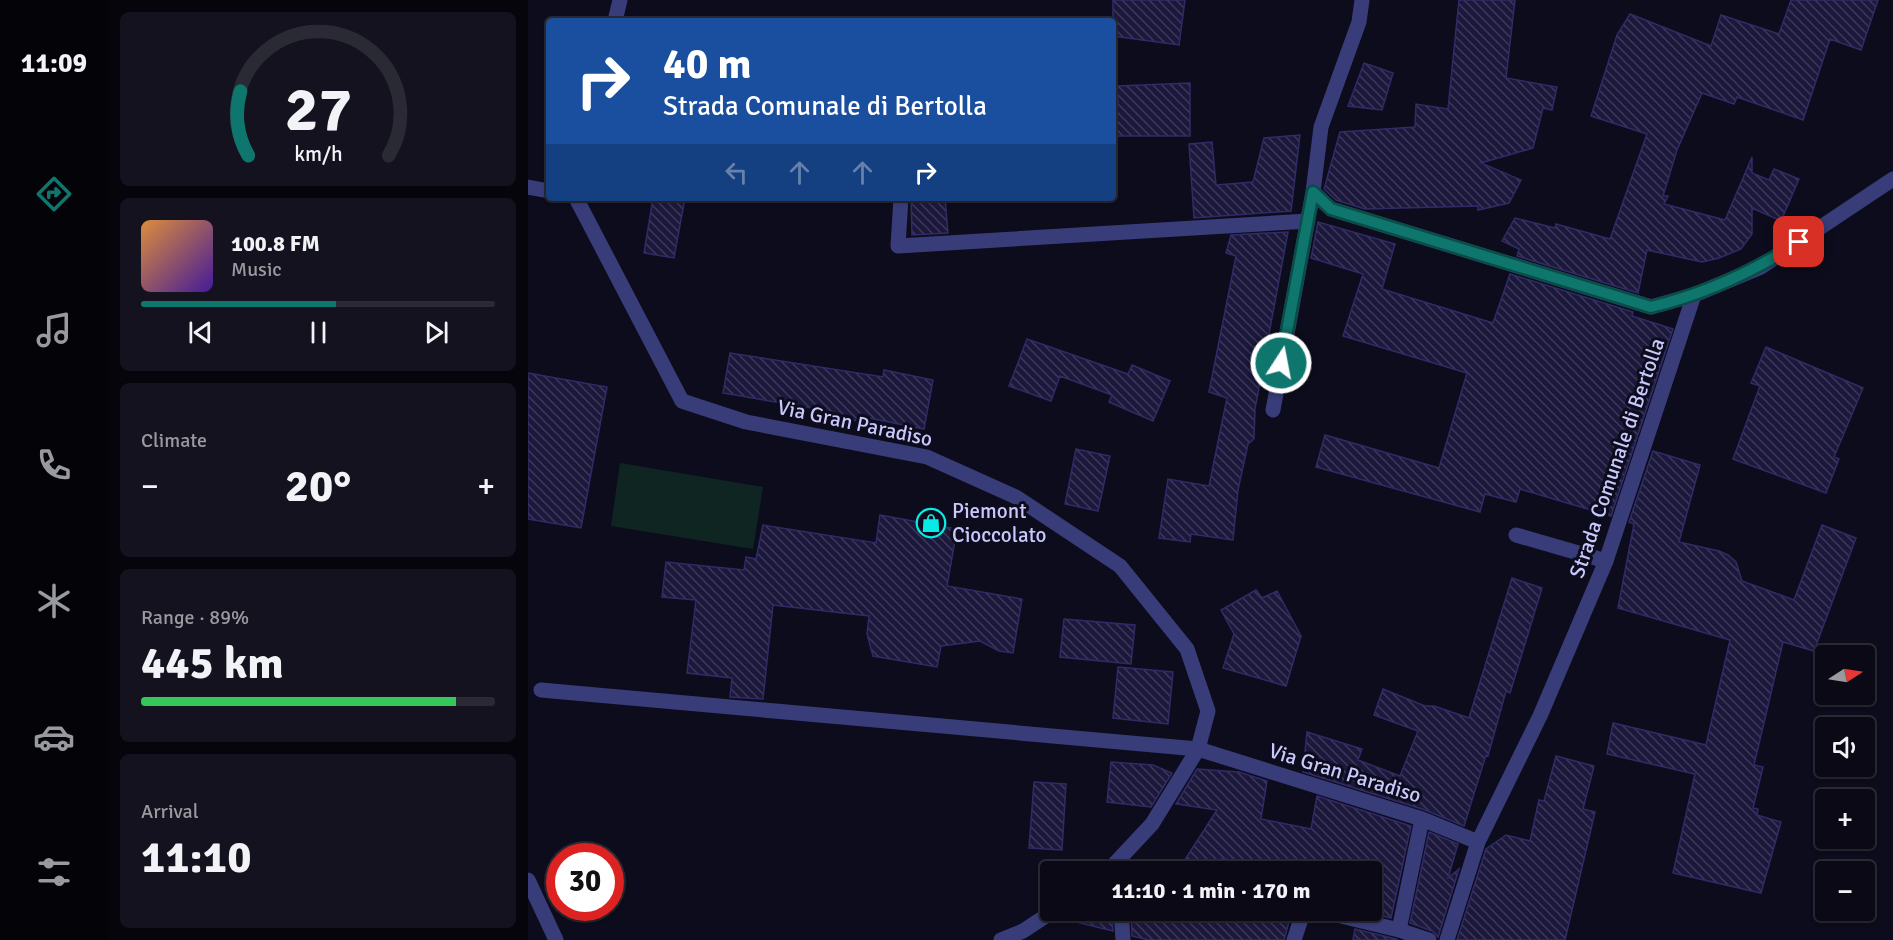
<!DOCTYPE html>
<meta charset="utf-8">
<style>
body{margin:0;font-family:Signika,sans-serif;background:#13121e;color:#f1f3f6;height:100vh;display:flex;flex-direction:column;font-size:22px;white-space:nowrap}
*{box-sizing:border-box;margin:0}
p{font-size:20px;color:#999aa0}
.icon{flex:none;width:33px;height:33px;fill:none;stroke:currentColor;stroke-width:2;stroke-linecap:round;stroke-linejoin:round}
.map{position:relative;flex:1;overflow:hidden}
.drawer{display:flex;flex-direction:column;gap:12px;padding:12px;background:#06050c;width:420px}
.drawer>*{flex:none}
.top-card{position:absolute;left:18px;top:18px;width:570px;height:183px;border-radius:6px;box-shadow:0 2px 4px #0004,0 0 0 2px #2a2a34;background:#1a4fa0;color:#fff;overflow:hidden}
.needle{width:39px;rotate:78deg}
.fabs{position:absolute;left:1287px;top:645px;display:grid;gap:12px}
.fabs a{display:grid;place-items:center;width:60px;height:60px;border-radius:6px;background:#0a0915;box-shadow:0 2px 4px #0004,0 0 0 2px #2a2a34;font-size:30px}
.speed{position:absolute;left:18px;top:843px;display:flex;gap:12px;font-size:30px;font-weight:700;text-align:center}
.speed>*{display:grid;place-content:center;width:78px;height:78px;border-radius:50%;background:#0a0915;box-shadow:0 2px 4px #0004,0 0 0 2px #2a2a34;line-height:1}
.speed .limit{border:9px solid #d22;background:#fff;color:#111}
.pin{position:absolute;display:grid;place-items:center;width:51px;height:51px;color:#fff;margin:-26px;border-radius:12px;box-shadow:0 3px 9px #0006}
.me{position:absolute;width:66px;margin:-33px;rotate:11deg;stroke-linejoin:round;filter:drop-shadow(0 0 4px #0008)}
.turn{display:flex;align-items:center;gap:21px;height:126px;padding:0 18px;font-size:27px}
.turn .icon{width:78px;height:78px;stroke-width:2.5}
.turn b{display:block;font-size:42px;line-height:51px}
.lanes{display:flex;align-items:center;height:57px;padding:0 18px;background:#0003;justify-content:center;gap:30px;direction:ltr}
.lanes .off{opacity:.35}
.big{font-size:45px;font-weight:700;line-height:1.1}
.drawer .tile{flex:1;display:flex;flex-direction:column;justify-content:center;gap:9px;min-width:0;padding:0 21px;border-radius:9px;background:#13121e}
.drawer .dial{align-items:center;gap:0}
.dial svg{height:156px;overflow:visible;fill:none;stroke:#2a2a34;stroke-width:7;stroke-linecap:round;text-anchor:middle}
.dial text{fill:#f1f3f6;stroke:none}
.song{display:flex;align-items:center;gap:18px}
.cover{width:72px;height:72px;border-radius:9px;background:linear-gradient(135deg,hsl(30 70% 55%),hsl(260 70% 35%))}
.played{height:6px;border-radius:3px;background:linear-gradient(90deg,#0f766e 55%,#2a2a34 55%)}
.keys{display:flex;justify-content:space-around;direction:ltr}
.heat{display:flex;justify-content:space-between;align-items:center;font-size:33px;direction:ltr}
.charge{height:9px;border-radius:4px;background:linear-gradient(90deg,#34c759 89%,#2a2a34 0)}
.trip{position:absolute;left:512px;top:861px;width:342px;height:60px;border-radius:6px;background:#0a0915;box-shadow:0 2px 4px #0004,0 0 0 2px #2a2a34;font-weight:700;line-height:60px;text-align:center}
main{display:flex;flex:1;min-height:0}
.tab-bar{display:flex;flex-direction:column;width:108px;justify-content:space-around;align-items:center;background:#040408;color:#999aa0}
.tab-bar .icon{width:42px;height:42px}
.tab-bar .active{color:#0f766e}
.tab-bar b{font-size:27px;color:#f1f3f6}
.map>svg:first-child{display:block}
.pitch{fill:#0f2522}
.building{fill:url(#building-back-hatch);stroke:#302b67;stroke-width:1.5}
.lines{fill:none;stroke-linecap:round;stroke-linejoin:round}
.service{stroke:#383d7a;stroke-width:15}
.minor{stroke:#383d7a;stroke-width:15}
.route-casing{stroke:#0a4d48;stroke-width:15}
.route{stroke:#0f766e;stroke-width:10}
.labels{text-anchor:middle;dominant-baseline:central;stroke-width:6;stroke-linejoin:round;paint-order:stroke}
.street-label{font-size:21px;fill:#c8c8fd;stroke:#0d0c1c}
.poi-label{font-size:21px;fill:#c8c8fd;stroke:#0d0c1c;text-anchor:start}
</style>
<main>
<nav class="tab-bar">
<b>11:09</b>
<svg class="icon active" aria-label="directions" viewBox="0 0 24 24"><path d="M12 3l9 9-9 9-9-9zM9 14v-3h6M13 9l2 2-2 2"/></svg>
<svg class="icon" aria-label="music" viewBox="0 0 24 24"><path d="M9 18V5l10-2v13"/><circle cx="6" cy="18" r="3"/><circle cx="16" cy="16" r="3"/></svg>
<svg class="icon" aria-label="phone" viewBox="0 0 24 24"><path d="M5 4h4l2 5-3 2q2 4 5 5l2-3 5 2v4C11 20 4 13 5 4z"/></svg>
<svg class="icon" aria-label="climate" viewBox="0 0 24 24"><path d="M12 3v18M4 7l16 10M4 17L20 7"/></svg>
<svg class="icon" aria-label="car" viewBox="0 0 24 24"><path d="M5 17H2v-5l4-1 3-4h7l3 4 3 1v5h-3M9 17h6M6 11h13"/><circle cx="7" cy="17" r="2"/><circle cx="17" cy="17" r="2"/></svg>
<svg class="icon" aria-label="filters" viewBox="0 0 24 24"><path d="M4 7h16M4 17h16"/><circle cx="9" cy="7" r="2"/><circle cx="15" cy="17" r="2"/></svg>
</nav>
<section class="drawer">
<div class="tile dial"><svg viewBox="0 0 100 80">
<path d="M14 69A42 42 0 1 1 86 69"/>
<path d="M14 69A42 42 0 0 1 10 36" stroke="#0f766e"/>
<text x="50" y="56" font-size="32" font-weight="700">27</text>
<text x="50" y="72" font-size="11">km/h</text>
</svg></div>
<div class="tile">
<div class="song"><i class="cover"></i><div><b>100.8 FM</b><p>Music</p></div></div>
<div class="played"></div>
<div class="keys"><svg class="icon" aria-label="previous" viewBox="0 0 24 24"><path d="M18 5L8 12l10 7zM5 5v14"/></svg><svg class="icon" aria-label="pause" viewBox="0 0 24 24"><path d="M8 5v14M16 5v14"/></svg><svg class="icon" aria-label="next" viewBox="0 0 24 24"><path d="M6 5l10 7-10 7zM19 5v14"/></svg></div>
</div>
<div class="tile"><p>Climate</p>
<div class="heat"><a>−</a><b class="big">20°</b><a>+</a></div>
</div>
<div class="tile"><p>Range · 89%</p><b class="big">445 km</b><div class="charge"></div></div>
<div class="tile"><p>Arrival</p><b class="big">11:10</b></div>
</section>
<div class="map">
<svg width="1365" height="940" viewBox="0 0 1365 940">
<defs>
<pattern id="building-back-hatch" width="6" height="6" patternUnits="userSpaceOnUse" patternTransform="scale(1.5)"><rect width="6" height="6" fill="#1b183c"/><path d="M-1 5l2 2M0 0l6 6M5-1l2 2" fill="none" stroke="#3b3859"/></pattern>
</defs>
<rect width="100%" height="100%" fill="#0d0c1c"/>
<path class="pitch" d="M 92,463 L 235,487 L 225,549 L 83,526 Z"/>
<path class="building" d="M 585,0 L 657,0 L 651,45 L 585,36 Z
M 931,0 L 987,0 L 978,78 L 1029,87 L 1024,110 L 1015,108 L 1005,148 L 953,163 L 993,180 L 981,203 L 950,210 L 950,206 L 837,209 L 808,200 L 796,189 L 812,132 L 887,127 L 888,104 L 920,109 Z
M 1263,0 L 1350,0 L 1333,50 L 1302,39 L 1275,120 L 1209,97 L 1206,104 L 1174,93 L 1149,150 L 1135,196 L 1140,196 L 1136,204 L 1197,220 L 1224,157 L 1224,173 L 1241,180 L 1246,169 L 1271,179 L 1253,221 L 1224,208 L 1224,234 L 1213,249 L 1191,258 L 1174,262 L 1119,250 L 1110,293 L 989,256 L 991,249 L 974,241 L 987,218 L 1027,228 L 1028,224 L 1082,239 L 1119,134 L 1063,116 L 1089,35 L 1102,14 L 1183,46 L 1193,15 L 1251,34 Z
M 836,63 L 865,73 L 854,110 L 820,106 Z
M 662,83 L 662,136 L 585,136 L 585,106 L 590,105 L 589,86 Z
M 772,135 L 763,211 L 666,218 L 661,144 L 684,142 L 688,185 L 725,182 L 736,138 Z
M 125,198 L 157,198 L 146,258 L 116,253 Z
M 383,198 L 417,198 L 420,233 L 384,235 Z
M 790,222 L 867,244 L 854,289 L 965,323 L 982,274 L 1105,312 L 1104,316 L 1145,329 L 1083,516 L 992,489 L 988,502 L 957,494 L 952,512 L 788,467 L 797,435 L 911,468 L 939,373 L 815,336 L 835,274 L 783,258 Z
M 760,232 L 727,409 L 726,439 L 720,444 L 710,490 L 705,540 L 663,534 L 662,542 L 631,538 L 640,479 L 681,486 L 699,398 L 681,392 L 708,256 L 698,253 L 703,235 Z
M 499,339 L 594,372 L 600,374 L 604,365 L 642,381 L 625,421 L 581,402 L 584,395 L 532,376 L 523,401 L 481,386 Z
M 1238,347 L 1335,388 L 1306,457 L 1311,459 L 1298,493 L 1205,459 L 1232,386 L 1223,383 Z
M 202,353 L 355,377 L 356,370 L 405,380 L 396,429 L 331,416 L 330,421 L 288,413 L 289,409 L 195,393 Z
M 0,373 L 79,387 L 53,528 L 0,519 Z
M 548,449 L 582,456 L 570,511 L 537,504 Z
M 1125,451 L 1172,465 L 1151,542 L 1191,551 L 1200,555 L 1208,562 L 1214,581 L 1266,600 L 1294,525 L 1328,538 L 1286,651 L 1255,642 L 1226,765 L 1235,767 L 1225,808 L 1230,809 L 1229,815 L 1253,822 L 1233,893 L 1145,873 L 1167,774 L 1079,754 L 1085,723 L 1178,745 L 1202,640 L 1090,608 L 1106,524 L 1101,522 Z
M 352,515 L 429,529 L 419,586 L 494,599 L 485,653 L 471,651 L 452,641 L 413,646 L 409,667 L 345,656 L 339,634 L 341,616 L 245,605 L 235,699 L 202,697 L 204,678 L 159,673 L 168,600 L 134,597 L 138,562 L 216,570 L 218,557 L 228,559 L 235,525 L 348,543 Z
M 984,578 L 1014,588 L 982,693 L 978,691 L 960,756 L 958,755 L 936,826 L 897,810 L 775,772 L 779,732 L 834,749 L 830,760 L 872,776 L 890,731 L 846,715 L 855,689 L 897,706 L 906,706 L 941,718 Z
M 728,590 L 734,598 L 749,591 L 773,636 L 758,686 L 695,668 L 706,634 L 693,610 Z
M 536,619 L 607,625 L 603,664 L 532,657 Z
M 590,667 L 645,672 L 640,724 L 585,718 Z
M 1028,756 L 1066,766 L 1055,809 L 1067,812 L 1037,940 L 929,940 L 958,849 L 978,835 L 1002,841 L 1011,800 L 1016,801 Z
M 583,762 L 625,765 L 644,773 L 623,807 L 579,802 Z
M 669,769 L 711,772 L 739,781 L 733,819 L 783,829 L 789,796 L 883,826 L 863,918 L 832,910 L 843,910 L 843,872 L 754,872 L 694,858 L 686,872 L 649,872 L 689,810 L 648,804 Z
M 506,782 L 538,784 L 534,850 L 501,848 Z
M 901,832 L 930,844 L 920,878 L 931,869 L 910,937 L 904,931 L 882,923 Z
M 537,910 L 583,910 L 585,931 L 536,919 Z
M 603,910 L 671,910 L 719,916 L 720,910 L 756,910 L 763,914 L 756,940 L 621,940 L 604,936 Z
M 827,929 L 868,939 L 870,940 L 825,940 Z"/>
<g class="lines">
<path class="service" d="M 988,535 L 1078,561
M 0,880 L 28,940"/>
<path class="minor" d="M 834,0 L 831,22 L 793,127 L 785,192 L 803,209 L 1123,307 L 1166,295 L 1233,267 L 1365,179
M 87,21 L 92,0
M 0,187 L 21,191
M 48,198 L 154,401 L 218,422 L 399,457 L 488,497 L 592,566 L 659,649 L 680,711 L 670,749 L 624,824 L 579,872
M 373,198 L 370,246 L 780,221
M 745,410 L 785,192
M 13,690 L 670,749 L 894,819 L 950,842
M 583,868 L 602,872
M 593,910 L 595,940
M 788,910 L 871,930 L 901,940
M 871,930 L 894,819
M 473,940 L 495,931 L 527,910
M 766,940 L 776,910
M 919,940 L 950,842 L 1012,716 L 1078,561 L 1166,295"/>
</g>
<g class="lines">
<g class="route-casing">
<path id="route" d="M 753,363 L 785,192 L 803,209 L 1123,307 C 1176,294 1225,272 1271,242"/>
</g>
<use href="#route" class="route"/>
</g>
<defs>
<g id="shop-ring" transform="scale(1.5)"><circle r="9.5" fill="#0d0c1c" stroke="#07eae6" stroke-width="1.5"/><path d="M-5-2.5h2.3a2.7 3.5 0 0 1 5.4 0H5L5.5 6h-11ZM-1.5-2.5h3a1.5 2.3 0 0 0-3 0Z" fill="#07eae6"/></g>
</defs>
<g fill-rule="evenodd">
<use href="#shop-ring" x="403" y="523"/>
</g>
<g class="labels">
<g class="street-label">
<text transform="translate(327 423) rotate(12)">Via Gran Paradiso</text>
<text transform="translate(1089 458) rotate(-71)">Strada Comunale di Bertolla</text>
<text transform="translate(817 773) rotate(17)">Via Gran Paradiso</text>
</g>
<g class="poi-label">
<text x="424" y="511">Piemont<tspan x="424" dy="24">Cioccolato</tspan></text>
</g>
</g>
</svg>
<div class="fabs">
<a><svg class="needle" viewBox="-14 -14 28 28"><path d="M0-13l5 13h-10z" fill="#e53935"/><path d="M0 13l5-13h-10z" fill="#999aa0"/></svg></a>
<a><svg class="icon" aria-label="sound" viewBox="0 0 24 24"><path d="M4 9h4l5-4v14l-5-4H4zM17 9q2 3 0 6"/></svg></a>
<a>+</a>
<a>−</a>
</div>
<div class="speed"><div class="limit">30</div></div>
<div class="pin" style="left:1271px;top:242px;background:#d93025"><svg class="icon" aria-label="arrive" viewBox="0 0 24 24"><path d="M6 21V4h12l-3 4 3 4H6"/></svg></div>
<svg class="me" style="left:753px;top:363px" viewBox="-20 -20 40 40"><circle r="17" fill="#0f766e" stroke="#fff" stroke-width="3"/><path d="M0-11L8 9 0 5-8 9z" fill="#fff"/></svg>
<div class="trip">11:10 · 1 min · 170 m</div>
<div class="top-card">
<div class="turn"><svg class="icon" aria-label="right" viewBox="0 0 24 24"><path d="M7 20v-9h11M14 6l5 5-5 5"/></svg><div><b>40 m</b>Strada Comunale di Bertolla</div></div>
<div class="lanes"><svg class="icon off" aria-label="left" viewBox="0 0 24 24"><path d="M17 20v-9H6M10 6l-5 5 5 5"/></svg><svg class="icon off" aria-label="ahead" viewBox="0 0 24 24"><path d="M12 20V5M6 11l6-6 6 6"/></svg><svg class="icon off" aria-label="ahead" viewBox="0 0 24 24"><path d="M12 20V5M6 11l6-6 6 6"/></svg><svg class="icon" aria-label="right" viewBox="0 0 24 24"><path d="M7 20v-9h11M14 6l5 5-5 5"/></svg></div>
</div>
</div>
</main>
